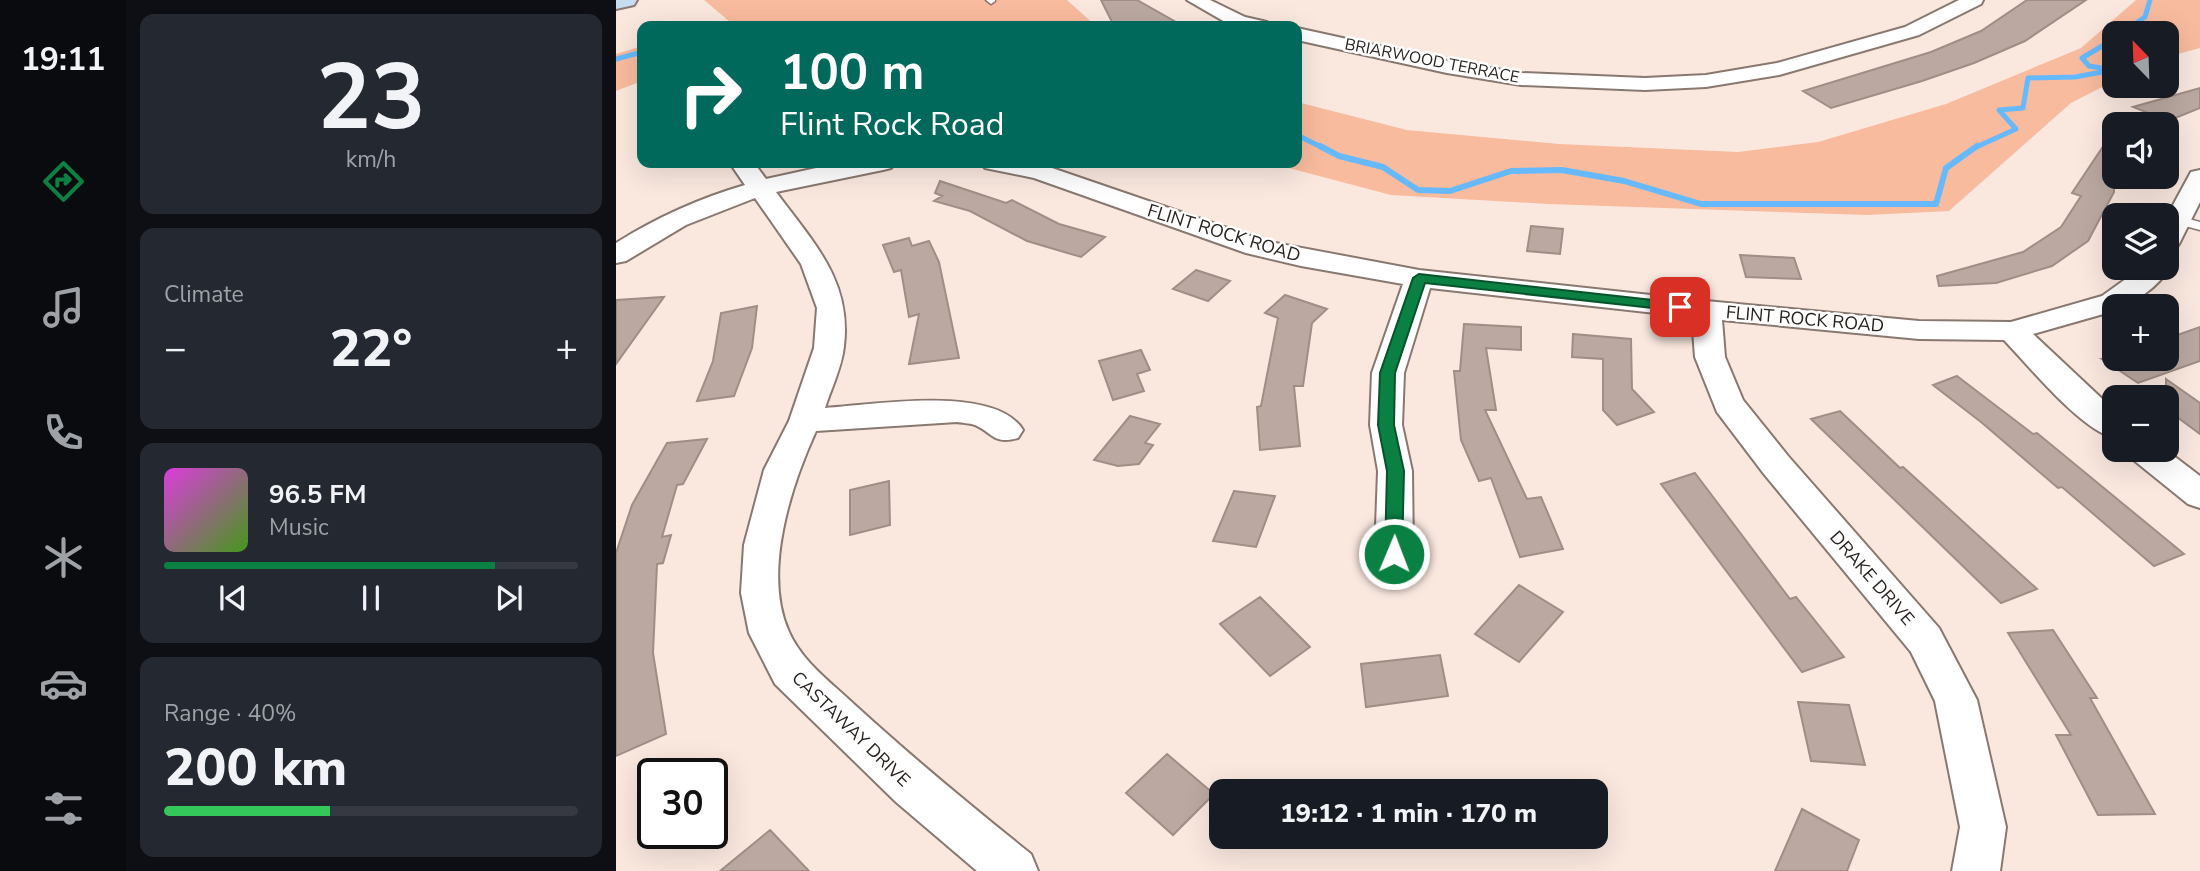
<!DOCTYPE html>
<meta charset="utf-8">
<style>
body{margin:0;font-family:"Nunito Sans",sans-serif;background:#242831;color:#f1f3f6;height:100vh;display:flex;flex-direction:column;font-size:26px;white-space:nowrap}
*{box-sizing:border-box;margin:0}
p{font-size:23px;color:#9ea1a6}
.icon{flex:none;width:38px;height:38px;fill:none;stroke:currentColor;stroke-width:2;stroke-linecap:round;stroke-linejoin:round}
.map{position:relative;flex:1;overflow:hidden}
.details{display:flex;flex-direction:column;gap:14px;padding:14px;background:#0d0f14;width:490px}
.details>*{flex:none}
.banner{position:absolute;left:21px;top:21px;width:665px;height:147px;border-radius:14px;box-shadow:0 7px 28px #0002;background:#00695c;color:#fff;overflow:hidden}
.needle{width:46px;rotate:337deg}
.fabs{position:absolute;left:1486px;top:21px;display:grid;gap:14px}
.fabs a{display:grid;place-items:center;width:77px;height:77px;border-radius:14px;background:#171b24;box-shadow:0 7px 28px #0002;font-size:35px}
.speed{position:absolute;left:21px;top:758px;display:flex;gap:14px;font-size:35px;font-weight:700;text-align:center}
.speed>*{display:grid;place-content:center;width:91px;height:91px;border-radius:50%;background:#171b24;box-shadow:0 7px 28px #0002;line-height:1}
.speed .limit{border:4px solid #111;border-radius:10px;background:#fff;color:#111}
.pin{position:absolute;display:grid;place-items:center;width:60px;height:60px;color:#fff;margin:-30px;border-radius:14px;box-shadow:0 4px 10px #0006}
.me{position:absolute;width:77px;margin:-38px;rotate:1deg;stroke-linejoin:round;filter:drop-shadow(0 0 5px #0008)}
.turn{display:flex;align-items:center;gap:24px;height:147px;padding:0 28px;font-size:32px}
.turn .icon{width:91px;height:91px;stroke-width:2.5}
.turn b{display:block;font-size:49px;line-height:60px}
.big{font-size:52px;font-weight:800;line-height:1.1}
.details .tile{flex:1;display:flex;flex-direction:column;justify-content:center;gap:10px;min-width:0;padding:0 24px;border-radius:14px;background:#242831}
.details .dial{align-items:center;gap:0}
.dial b{font-size:91px;line-height:1}
.song{display:flex;align-items:center;gap:21px}
.cover{width:84px;height:84px;border-radius:10px;background:linear-gradient(135deg,hsl(300 70% 55%),hsl(100 70% 35%))}
.played{height:7px;border-radius:4px;background:linear-gradient(90deg,#0b8043 80%,#363941 80%)}
.keys{display:flex;justify-content:space-around;direction:ltr}
.heat{display:flex;justify-content:space-between;align-items:center;font-size:38px;direction:ltr}
.charge{height:10px;border-radius:5px;background:linear-gradient(90deg,#34c759 40%,#363941 0)}
.trip{position:absolute;left:593px;top:779px;width:399px;height:70px;border-radius:14px;background:#171b24;box-shadow:0 7px 28px #0002;font-weight:800;line-height:70px;text-align:center}
main{display:flex;flex:1;min-height:0}
.tabs{display:flex;flex-direction:column;width:126px;justify-content:space-around;align-items:center;background:#090b0e;color:#9ea1a6}
.tabs .icon{width:49px;height:49px}
.tabs .current{color:#0b8043}
.tabs b{font-size:32px;color:#f1f3f6}
.map>svg:first-child{display:block}
.green{fill:#f8bb9e}
.lines{fill:none;stroke-linecap:round;stroke-linejoin:round}
.stream-far1{stroke:#66b9fd;stroke-width:5}
.stream{stroke:#66b9fd;stroke-width:6}
.building{fill:#bba9a1;stroke:#9f8e86;stroke-width:2}
.lane-casing{stroke:#887870;stroke-width:3}
.street-casing{stroke:#887870;stroke-width:4}
.secondary-casing{stroke:#887870;stroke-width:4}
.lane{fill:#fff;fill-rule:evenodd}
.street{fill:#fff;fill-rule:evenodd}
.secondary{fill:#c7ddef;fill-rule:evenodd}
.route{fill:#0b8043;stroke:#07532c;stroke-width:2}
.labels{text-anchor:middle;dominant-baseline:central;stroke-width:5;stroke-linejoin:round;paint-order:stroke}
.far-street-label{font-size:16px;fill:#28211e;stroke:#fff}
.street-label{font-size:18px;fill:#28211e;stroke:#fff}
</style>
<main>
<nav class="tabs">
<b>19:11</b>
<svg class="icon current" aria-label="directions" viewBox="0 0 24 24"><path d="M12 3l9 9-9 9-9-9zM9 14v-3h6M13 9l2 2-2 2"/></svg>
<svg class="icon" aria-label="music" viewBox="0 0 24 24"><path d="M9 18V5l10-2v13"/><circle cx="6" cy="18" r="3"/><circle cx="16" cy="16" r="3"/></svg>
<svg class="icon" aria-label="phone" viewBox="0 0 24 24"><path d="M5 4h4l2 5-3 2q2 4 5 5l2-3 5 2v4C11 20 4 13 5 4z"/></svg>
<svg class="icon" aria-label="climate" viewBox="0 0 24 24"><path d="M12 3v18M4 7l16 10M4 17L20 7"/></svg>
<svg class="icon" aria-label="car" viewBox="0 0 24 24"><path d="M5 17H2v-5l4-1 3-4h7l3 4 3 1v5h-3M9 17h6M6 11h13"/><circle cx="7" cy="17" r="2"/><circle cx="17" cy="17" r="2"/></svg>
<svg class="icon" aria-label="filters" viewBox="0 0 24 24"><path d="M4 7h16M4 17h16"/><circle cx="9" cy="7" r="2"/><circle cx="15" cy="17" r="2"/></svg>
</nav>
<section class="details">
<div class="tile dial"><b>23</b><p>km/h</p></div>
<div class="tile"><p>Climate</p>
<div class="heat"><a>−</a><b class="big">22°</b><a>+</a></div>
</div>
<div class="tile">
<div class="song"><i class="cover"></i><div><b>96.5 FM</b><p>Music</p></div></div>
<div class="played"></div>
<div class="keys"><svg class="icon" aria-label="previous" viewBox="0 0 24 24"><path d="M18 5L8 12l10 7zM5 5v14"/></svg><svg class="icon" aria-label="pause" viewBox="0 0 24 24"><path d="M8 5v14M16 5v14"/></svg><svg class="icon" aria-label="next" viewBox="0 0 24 24"><path d="M6 5l10 7-10 7zM19 5v14"/></svg></div>
</div>
<div class="tile"><p>Range · 40%</p><b class="big">200 km</b><div class="charge"></div></div>
</section>
<div class="map">
<svg width="1584" height="871" viewBox="0 0 1584 871">
<rect width="100%" height="100%" fill="#fae8df"/>
<path class="green" d="M 88,0 L 451,0 L 480,26 L 97,26 L 113,21 Z
M 1520,0 L 1584,0 L 1584,48 L 1551,57 L 1550,33 L 1498,33 L 1498,81 L 1455,103 L 1333,211 L 1251,215 L 932,204 L 775,195 L 654,163 L 681,163 L 681,102 L 791,130 L 943,144 L 1122,152 L 1202,142 L 1330,104 L 1465,48 Z
M 26,46 L 26,81 L 0,91 L 0,54 Z"/>
<g class="lines">
<path class="stream-far1" d="M 1506,33 L 1529,17 L 1534,0
M 0,59 L 26,52
M 681,135 L 707,148
M 1358,148 L 1400,129 L 1383,110 L 1407,108 L 1412,78 L 1459,77 L 1497,70 L 1473,66 L 1466,58 L 1498,39"/>
<path class="stream" d="M 704,146 L 723,156 L 767,167 L 802,190 L 834,191 L 895,171 L 946,170 L 1008,181 L 1085,204 L 1320,204 L 1330,168 L 1361,146"/>
</g>
<path class="building" d="M 485,0 L 521,0 L 567,26 L 498,26 Z
M 1411,0 L 1470,0 L 1409,41 L 1358,63 L 1306,81 L 1215,108 L 1187,91 L 1315,52 L 1365,31 Z
M 1584,88 L 1584,108 L 1552,121 L 1517,107 Z
M 1498,130 L 1498,192 L 1472,241 L 1436,266 L 1380,283 L 1323,286 L 1321,276 L 1407,252 L 1445,227 L 1465,196 L 1456,193 Z
M 324,181 L 390,203 L 396,200 L 443,224 L 489,237 L 465,257 L 411,241 L 354,211 L 318,201 L 326,196 L 319,193 Z
M 915,226 L 947,229 L 944,254 L 911,251 Z
M 293,238 L 296,246 L 313,241 L 323,262 L 343,358 L 293,364 L 303,314 L 293,317 L 285,270 L 278,272 L 267,245 Z
M 1124,255 L 1178,258 L 1185,279 L 1130,277 Z
M 580,270 L 614,281 L 592,301 L 557,289 Z
M 669,295 L 711,309 L 696,323 L 687,386 L 678,386 L 684,446 L 644,450 L 641,407 L 645,406 L 662,318 L 649,313 Z
M 48,297 L 0,364 L 0,300 Z
M 141,306 L 136,348 L 118,396 L 81,401 L 97,361 L 105,313 Z
M 848,324 L 905,327 L 905,350 L 870,348 L 880,410 L 869,410 L 911,499 L 925,497 L 947,549 L 904,557 L 875,478 L 863,481 L 845,440 L 838,371 L 844,371 Z
M 1584,327 L 1584,361 L 1522,383 L 1486,359 L 1550,359 L 1550,339 Z
M 957,334 L 1015,339 L 1016,389 L 1038,412 L 1001,425 L 987,410 L 987,359 L 956,357 Z
M 525,350 L 534,370 L 521,374 L 528,391 L 497,400 L 483,361 Z
M 1341,376 L 1417,434 L 1421,433 L 1568,554 L 1538,566 L 1446,487 L 1442,488 L 1365,422 L 1317,385 Z
M 1550,379 L 1584,403 L 1584,434 L 1550,409 Z
M 1224,411 L 1284,468 L 1287,467 L 1421,589 L 1385,603 L 1195,419 Z
M 514,416 L 544,424 L 529,443 L 537,445 L 523,464 L 502,466 L 478,460 Z
M 91,439 L 67,484 L 61,485 L 46,537 L 55,535 L 47,563 L 41,564 L 37,653 L 50,734 L 0,756 L 0,553 L 16,505 L 51,443 Z
M 1079,473 L 1174,599 L 1180,597 L 1228,657 L 1186,672 L 1045,484 Z
M 273,481 L 274,525 L 234,535 L 234,490 Z
M 618,491 L 659,496 L 640,547 L 597,541 Z
M 903,585 L 947,612 L 903,662 L 859,634 Z
M 644,597 L 694,647 L 654,676 L 604,624 Z
M 1437,630 L 1481,698 L 1474,698 L 1539,814 L 1482,815 L 1440,735 L 1455,735 L 1392,633 Z
M 824,655 L 832,696 L 750,707 L 745,664 Z
M 1182,702 L 1233,705 L 1249,765 L 1195,761 Z
M 551,754 L 598,794 L 557,835 L 510,793 Z
M 1186,809 L 1243,840 L 1231,871 L 1159,871 Z
M 154,830 L 193,871 L 104,871 Z"/>
<g class="lines">
<g class="lane-casing">
<path id="lane" d="M 370,0 L 379,0 L 379,1 L 375,4 Z
M 1562,216 L 1584,222 L 1584,230 L 1558,223 L 1558,217 Z"/>
</g>
<g class="street-casing">
<path id="street" d="M 571,0 L 594,0 L 629,17 L 651,22 L 654,26 L 616,26 Z
M 1343,0 L 1367,0 L 1365,4 L 1303,35 L 1163,75 L 1090,87 L 1029,90 L 905,85 L 831,73 L 681,40 L 681,28 L 831,61 L 905,73 L 1029,78 L 1090,75 L 1161,63 L 1289,27 Z
M 114,163 L 138,163 L 150,179 L 223,163 L 279,163 L 275,168 L 267,170 L 160,192 C 196,241 236,280 228,346 C 226,367 215,389 209,408 C 257,405 379,384 407,430 L 402,438 C 378,445 377,433 359,425 C 353,423 346,423 341,422 L 200,431 C 175,486 146,573 173,632 C 187,663 216,683 240,706 C 297,758 355,806 415,854 L 422,871 L 361,871 L 280,802 L 159,684 L 133,633 L 125,593 L 128,545 L 148,470 L 173,421 L 198,348 L 201,308 L 185,264 L 139,198 L 70,225 L 10,261 L 0,263 L 0,243 C 40,218 84,198 129,185 Z
M 365,163 L 414,163 L 433,167 L 649,241 L 803,270 L 1090,301 L 1303,321 L 1395,322 L 1486,296 L 1525,268 L 1550,268 L 1550,265 L 1553,268 C 1544,285 1517,306 1498,306 L 1498,311 L 1417,334 L 1498,410 L 1498,438 C 1464,429 1414,367 1388,340 L 1303,339 L 1106,320 L 1109,357 L 1127,400 L 1172,456 L 1323,628 L 1361,700 L 1390,827 L 1384,871 L 1336,871 L 1344,827 L 1319,701 L 1295,652 L 1148,474 L 1101,412 L 1079,357 L 1076,317 L 814,288 L 788,373 L 786,425 L 796,471 L 797,554 L 791,564 L 778,568 L 765,564 L 759,554 L 762,471 L 754,425 L 756,373 L 787,284 L 685,266 L 630,253 L 418,178 L 369,168 Z
M 1584,170 L 1584,202 L 1563,244 L 1559,250 L 1550,252 L 1550,218 L 1575,172 Z
M 1510,450 L 1550,450 L 1584,476 L 1584,508 L 1572,504 L 1515,458 Z"/>
</g>
<g class="secondary-casing">
<path id="secondary" d="M 0,0 L 21,0 L 18,5 L 0,9 Z"/>
</g>
<use href="#lane" class="lane"/>
<use href="#street" class="street"/>
<use href="#secondary" class="secondary"/>
</g>
<path class="route" d="M 803,274 L 1064,303 L 1071,307 L 1064,311 L 809,283 L 779,373 L 778,425 L 788,471 L 786,554 L 784,558 L 771,558 L 769,554 L 771,471 L 762,425 L 764,373 L 797,278 Z"/>
<g class="labels">
<g class="far-street-label">
<text transform="translate(816 61) rotate(11)">BRIARWOOD TERRACE</text>
</g>
<g class="street-label">
<text transform="translate(608 233) rotate(17)">FLINT ROCK ROAD</text>
<text transform="translate(1189 319) rotate(5)">FLINT ROCK ROAD</text>
<text transform="translate(1256 578) rotate(49)">DRAKE DRIVE</text>
<text transform="translate(235 729) rotate(44)">CASTAWAY DRIVE</text>
</g>
</g>
</svg>
<div class="fabs">
<a><svg class="needle" viewBox="-14 -14 28 28"><path d="M0-13l5 13h-10z" fill="#e53935"/><path d="M0 13l5-13h-10z" fill="#9ea1a6"/></svg></a>
<a><svg class="icon" aria-label="sound" viewBox="0 0 24 24"><path d="M4 9h4l5-4v14l-5-4H4zM17 9q2 3 0 6"/></svg></a>
<a><svg class="icon" aria-label="layers" viewBox="0 0 24 24"><path d="M12 4l9 5-9 5-9-5zM3 14l9 5 9-5"/></svg></a>
<a>+</a>
<a>−</a>
</div>
<div class="speed"><div class="limit">30</div></div>
<div class="pin" style="left:1064px;top:307px;background:#d93025"><svg class="icon" aria-label="arrive" viewBox="0 0 24 24"><path d="M6 21V4h12l-3 4 3 4H6"/></svg></div>
<svg class="me" style="left:778px;top:554px" viewBox="-20 -20 40 40"><circle r="17" fill="#0b8043" stroke="#fff" stroke-width="3"/><path d="M0-11L8 9 0 5-8 9z" fill="#fff"/></svg>
<div class="trip">19:12 · 1 min · 170 m</div>
<div class="banner">
<div class="turn"><svg class="icon" aria-label="right" viewBox="0 0 24 24"><path d="M7 20v-9h11M14 6l5 5-5 5"/></svg><div><b>100 m</b>Flint Rock Road</div></div>
</div>
</div>
</main>
